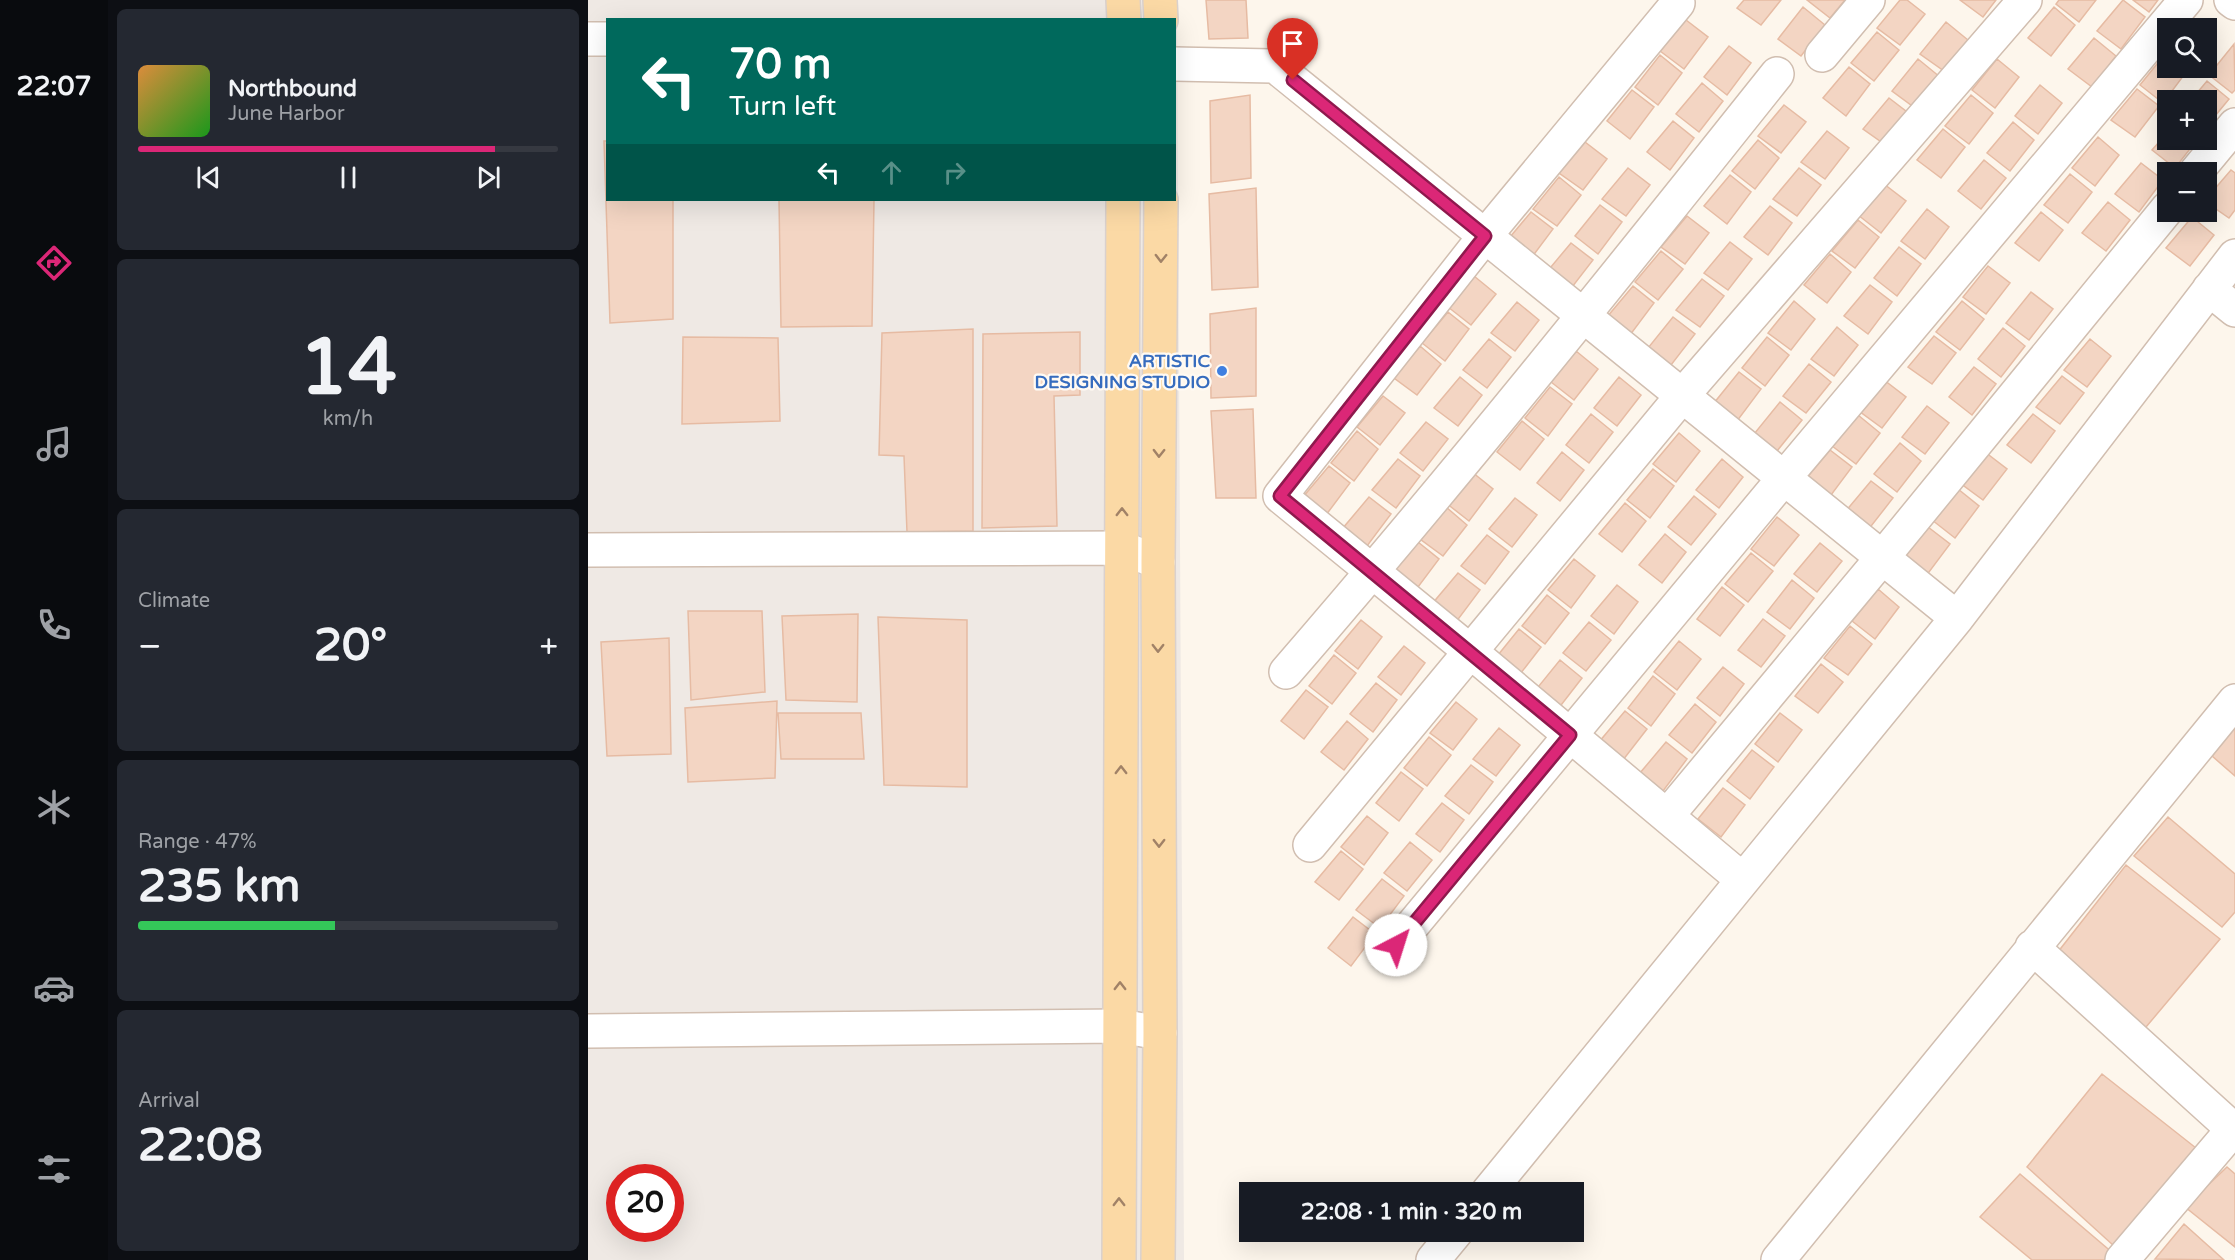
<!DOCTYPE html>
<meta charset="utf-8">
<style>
body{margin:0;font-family:"Varela Round",sans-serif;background:#242831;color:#f1f3f6;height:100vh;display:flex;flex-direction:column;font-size:22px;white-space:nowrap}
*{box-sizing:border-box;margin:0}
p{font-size:20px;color:#9ea1a6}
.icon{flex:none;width:33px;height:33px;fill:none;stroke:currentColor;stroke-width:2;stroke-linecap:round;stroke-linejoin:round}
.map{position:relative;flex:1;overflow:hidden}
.drawer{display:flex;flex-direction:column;gap:9px;padding:9px;background:#0d0f14;width:480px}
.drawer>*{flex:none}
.guide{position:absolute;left:18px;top:18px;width:570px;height:183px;border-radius:0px;box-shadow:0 6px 24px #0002;background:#00695c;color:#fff;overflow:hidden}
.controls{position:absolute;left:1569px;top:18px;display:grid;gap:12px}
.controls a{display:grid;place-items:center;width:60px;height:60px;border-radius:0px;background:#171b24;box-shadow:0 6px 24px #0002;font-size:30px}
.speed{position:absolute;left:18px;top:1164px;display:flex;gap:12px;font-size:30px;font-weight:700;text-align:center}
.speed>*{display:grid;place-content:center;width:78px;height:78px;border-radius:50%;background:#171b24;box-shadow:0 6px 24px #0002;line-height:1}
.speed .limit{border:9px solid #d22;background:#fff;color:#111}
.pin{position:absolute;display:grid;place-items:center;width:51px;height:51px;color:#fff;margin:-62px -26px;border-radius:50% 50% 50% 0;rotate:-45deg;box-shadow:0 0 6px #0007}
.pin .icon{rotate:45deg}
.me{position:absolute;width:66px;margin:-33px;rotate:40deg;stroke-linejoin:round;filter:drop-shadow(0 0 4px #0008)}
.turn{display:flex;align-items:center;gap:21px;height:126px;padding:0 24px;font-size:27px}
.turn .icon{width:78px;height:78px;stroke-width:2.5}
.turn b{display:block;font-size:42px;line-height:51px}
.lanes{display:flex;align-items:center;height:57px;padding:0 24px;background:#0003;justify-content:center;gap:30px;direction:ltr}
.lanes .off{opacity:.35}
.big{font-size:45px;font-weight:700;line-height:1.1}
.drawer .card{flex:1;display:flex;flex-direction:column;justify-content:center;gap:9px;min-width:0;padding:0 21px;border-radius:9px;background:#242831}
.drawer .dial{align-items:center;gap:0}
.dial b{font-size:78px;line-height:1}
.song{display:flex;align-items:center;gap:18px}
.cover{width:72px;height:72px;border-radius:9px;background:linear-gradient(135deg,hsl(30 70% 55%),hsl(120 70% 35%))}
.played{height:6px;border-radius:3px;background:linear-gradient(90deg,#db2777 85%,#363941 85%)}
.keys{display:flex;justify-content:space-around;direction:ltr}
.heat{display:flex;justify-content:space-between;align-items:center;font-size:33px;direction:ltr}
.charge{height:9px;border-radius:4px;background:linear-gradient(90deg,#34c759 47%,#363941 0)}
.trip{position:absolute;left:651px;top:1182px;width:345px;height:60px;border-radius:0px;background:#171b24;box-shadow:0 6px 24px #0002;font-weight:700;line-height:60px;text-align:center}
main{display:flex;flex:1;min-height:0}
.menu{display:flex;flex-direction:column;width:108px;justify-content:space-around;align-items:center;background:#090b0e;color:#9ea1a6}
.menu .icon{width:42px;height:42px}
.menu .selected{color:#db2777}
.menu b{font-size:27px;color:#f1f3f6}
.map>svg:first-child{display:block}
.industrial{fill:#efe9e4;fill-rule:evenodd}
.building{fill:#f3d5c3;stroke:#e6bba3;stroke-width:1.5}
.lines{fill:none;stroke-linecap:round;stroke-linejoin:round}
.minor-casing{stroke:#d1beb0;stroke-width:36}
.major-casing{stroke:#dad1cd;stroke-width:36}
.minor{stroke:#fff;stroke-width:33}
.major{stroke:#fbd9a5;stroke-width:33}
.oneway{stroke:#a18267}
.route-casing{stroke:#8e194d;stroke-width:15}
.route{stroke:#db2777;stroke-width:10}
.shop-dot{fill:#3f7fe0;stroke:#fffaf3;stroke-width:2}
.labels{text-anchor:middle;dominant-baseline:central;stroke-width:4.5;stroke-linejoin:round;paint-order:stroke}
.shop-label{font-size:18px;font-weight:bold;fill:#366cbe;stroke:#fffaf3;text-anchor:end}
</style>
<main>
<nav class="menu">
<b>22:07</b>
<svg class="icon selected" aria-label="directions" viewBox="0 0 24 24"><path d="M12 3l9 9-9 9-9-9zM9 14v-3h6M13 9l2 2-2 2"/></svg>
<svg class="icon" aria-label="music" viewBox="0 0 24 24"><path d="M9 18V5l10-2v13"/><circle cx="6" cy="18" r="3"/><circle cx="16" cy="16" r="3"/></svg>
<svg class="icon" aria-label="phone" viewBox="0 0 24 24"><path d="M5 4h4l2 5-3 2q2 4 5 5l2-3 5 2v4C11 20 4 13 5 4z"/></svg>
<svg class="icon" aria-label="climate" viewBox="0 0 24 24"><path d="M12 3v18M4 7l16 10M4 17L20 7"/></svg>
<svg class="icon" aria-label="car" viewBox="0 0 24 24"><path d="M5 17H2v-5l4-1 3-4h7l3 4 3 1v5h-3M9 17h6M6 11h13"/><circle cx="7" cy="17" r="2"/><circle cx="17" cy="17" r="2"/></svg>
<svg class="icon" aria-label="filters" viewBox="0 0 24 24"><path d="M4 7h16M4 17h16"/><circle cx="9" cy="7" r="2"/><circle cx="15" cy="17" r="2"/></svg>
</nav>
<section class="drawer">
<div class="card">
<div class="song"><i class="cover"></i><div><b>Northbound</b><p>June Harbor</p></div></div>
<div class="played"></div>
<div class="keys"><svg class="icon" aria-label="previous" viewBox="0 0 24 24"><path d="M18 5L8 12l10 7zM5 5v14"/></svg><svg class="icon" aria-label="pause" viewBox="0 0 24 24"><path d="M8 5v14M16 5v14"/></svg><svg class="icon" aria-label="next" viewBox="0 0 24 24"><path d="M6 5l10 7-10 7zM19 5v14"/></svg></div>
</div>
<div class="card dial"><b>14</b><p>km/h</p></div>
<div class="card"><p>Climate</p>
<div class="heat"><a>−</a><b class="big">20°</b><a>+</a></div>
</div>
<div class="card"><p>Range · 47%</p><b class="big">235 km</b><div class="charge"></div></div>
<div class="card"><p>Arrival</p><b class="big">22:08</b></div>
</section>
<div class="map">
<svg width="1647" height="1260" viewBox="0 0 1647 1260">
<rect width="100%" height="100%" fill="#fdf6ec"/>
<path class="industrial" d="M 0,0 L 589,0 L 596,1260 L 0,1260 ZM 20,20 L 586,20 L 586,200 L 20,200 ZM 32,1178 L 82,1178 L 82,1228 L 32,1228 Z"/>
<path class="building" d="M 618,0 L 658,0 L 660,38 L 621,39 Z
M 1156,0 L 1193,0 L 1173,25 L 1149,8 Z
M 1219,0 L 1257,0 L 1242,18 Z
M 1312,0 L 1319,0 L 1337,14 L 1312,45 L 1289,28 Z
M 1372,0 L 1408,0 L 1395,17 Z
M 1471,0 L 1508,0 L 1491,22 L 1468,4 Z
M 1535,0 L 1557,17 L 1533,49 L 1509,31 Z
M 1545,0 L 1570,0 L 1561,12 Z
M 1215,7 L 1237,25 L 1213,56 L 1190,39 Z
M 1466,7 L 1487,25 L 1463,56 L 1440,38 Z
M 1603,18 L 1616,28 L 1595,28 Z
M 1098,20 L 1120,37 L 1096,69 L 1072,51 Z
M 1358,22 L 1380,40 L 1356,71 L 1332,54 Z
M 1289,32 L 1311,50 L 1286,81 L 1263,63 Z
M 1506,38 L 1528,56 L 1504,87 L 1480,69 Z
M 1646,44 L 1647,90 L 1644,93 L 1621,75 Z
M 1141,46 L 1163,63 L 1139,95 L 1116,77 Z
M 1577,54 L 1580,56 L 1580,68 L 1594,68 L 1599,71 L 1575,103 L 1552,85 Z
M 1072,55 L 1094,73 L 1070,105 L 1047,87 Z
M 1330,59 L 1352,77 L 1327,108 L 1304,91 Z
M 1409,59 L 1431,77 L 1407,108 L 1384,90 Z
M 1261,67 L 1282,84 L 1258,116 L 1235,98 Z
M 1619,81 L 1641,99 L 1618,127 L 1618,100 L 1603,100 Z
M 1114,83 L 1135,101 L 1111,132 L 1088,114 Z
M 1452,85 L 1474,103 L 1450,134 L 1427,116 Z
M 1549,89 L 1571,106 L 1547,137 L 1523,120 Z
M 1044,90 L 1066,107 L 1042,139 L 1019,121 Z
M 662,95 L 663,178 L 623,183 L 622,101 Z
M 1383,95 L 1405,113 L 1381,144 L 1357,126 Z
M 1301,98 L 1323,115 L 1299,146 L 1275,129 Z
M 1196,105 L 1218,122 L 1193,153 L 1170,136 Z
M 1085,121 L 1106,138 L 1082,170 L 1059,152 Z
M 1425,122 L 1446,140 L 1422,171 L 1399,153 Z
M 1355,129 L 1377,147 L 1353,178 L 1329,160 Z
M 1239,131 L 1261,148 L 1237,179 L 1213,162 Z
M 1580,132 L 1580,140 L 1609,140 L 1587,168 L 1564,150 Z
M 1510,137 L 1531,155 L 1507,186 L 1484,168 Z
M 1170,140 L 1191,158 L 1167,189 L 1144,171 Z
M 16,141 L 20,141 L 20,200 L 85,200 L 85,319 L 22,323 Z
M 997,142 L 1019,159 L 995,190 L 971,173 Z
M 1396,160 L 1418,178 L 1393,209 L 1370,191 Z
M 1553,163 L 1575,180 L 1551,212 L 1527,194 Z
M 1040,168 L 1062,185 L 1038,216 L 1014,199 Z
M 1211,168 L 1233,185 L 1209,216 L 1185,199 Z
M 1643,170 L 1647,173 L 1647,210 L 1641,218 L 1618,202 L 1618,199 Z
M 1482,174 L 1504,192 L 1480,223 L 1456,205 Z
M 1142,175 L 1163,192 L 1139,224 L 1116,206 Z
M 971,177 L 993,195 L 969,226 L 945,209 Z
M 1296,184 L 1318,201 L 1293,233 L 1270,215 Z
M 668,188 L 670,287 L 624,290 L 621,194 Z
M 191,200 L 286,200 L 284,326 L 193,327 Z
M 1520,202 L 1542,220 L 1518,251 L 1494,233 Z
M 1012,205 L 1034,222 L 1010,254 L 987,236 Z
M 1182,206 L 1204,223 L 1180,255 L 1156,237 Z
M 1339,209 L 1361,227 L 1337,259 L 1313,241 Z
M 943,212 L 965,229 L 941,261 L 917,243 Z
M 1453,212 L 1475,230 L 1451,261 L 1427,243 Z
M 1099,216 L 1121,233 L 1097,264 L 1073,247 Z
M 1604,217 L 1626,235 L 1602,266 L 1578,248 Z
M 1270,220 L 1291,237 L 1267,268 L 1244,251 Z
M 1142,242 L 1164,259 L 1140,290 L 1116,273 Z
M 983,243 L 1005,260 L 981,291 L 957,274 Z
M 1311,247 L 1333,264 L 1309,296 L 1286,278 Z
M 1073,251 L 1095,269 L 1070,300 L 1047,282 Z
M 1242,254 L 1263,272 L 1239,303 L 1216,285 Z
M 1400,266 L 1422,283 L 1398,314 L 1375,297 Z
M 886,276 L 908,294 L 883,325 L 860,307 Z
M 1114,279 L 1136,296 L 1112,327 L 1088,310 Z
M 1282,285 L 1304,302 L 1280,334 L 1256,316 Z
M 1045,286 L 1066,303 L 1042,335 L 1019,317 Z
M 1443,292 L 1465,309 L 1441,340 L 1418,323 Z
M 1206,301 L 1227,319 L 1203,350 L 1180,333 Z
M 1374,301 L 1396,319 L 1372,350 L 1348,332 Z
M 929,302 L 951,320 L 927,351 L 903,333 Z
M 668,308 L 668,396 L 623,398 L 622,314 Z
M 860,312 L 881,329 L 857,361 L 834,343 Z
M 1085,317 L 1107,334 L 1083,365 L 1060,348 Z
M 1249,327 L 1270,345 L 1246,376 L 1223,359 Z
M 1415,328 L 1437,346 L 1413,377 L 1390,359 Z
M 385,329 L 385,531 L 319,532 L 316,456 L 291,455 L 294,333 Z
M 492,332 L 492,395 L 466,396 L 469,526 L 394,528 L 395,334 Z
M 1346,336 L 1368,353 L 1344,384 L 1320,367 Z
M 95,337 L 190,338 L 192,421 L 94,424 Z
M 1179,337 L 1201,355 L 1177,386 L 1154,368 Z
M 901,339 L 923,357 L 899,388 L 875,370 Z
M 1502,339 L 1523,356 L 1499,387 L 1476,370 Z
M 832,346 L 853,364 L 829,395 L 806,378 Z
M 988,351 L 1010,369 L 986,400 L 963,382 Z
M 1221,364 L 1243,382 L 1218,413 L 1195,396 Z
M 1386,367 L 1408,384 L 1384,415 L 1361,397 Z
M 1151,372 L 1173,389 L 1149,421 L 1126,403 Z
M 1474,376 L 1496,393 L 1472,424 L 1448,407 Z
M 872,377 L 894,395 L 870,426 L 846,408 Z
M 1031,377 L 1053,395 L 1029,426 L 1006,408 Z
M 1296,380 L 1318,397 L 1294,428 L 1271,411 Z
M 962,387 L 984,404 L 960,436 L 937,418 Z
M 795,396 L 817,413 L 792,445 L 769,427 Z
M 1192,402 L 1214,420 L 1189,451 L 1166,434 Z
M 1339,406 L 1361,423 L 1337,454 L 1314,437 Z
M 665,409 L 668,498 L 628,498 L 623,411 Z
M 1003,414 L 1025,432 L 1001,463 L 978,445 Z
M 1445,414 L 1467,431 L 1443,463 L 1419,445 Z
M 1270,415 L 1292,433 L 1268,464 L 1244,446 Z
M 934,421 L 956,439 L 932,470 L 909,452 Z
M 838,422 L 860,439 L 835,471 L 812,453 Z
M 769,431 L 790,449 L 766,481 L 743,463 Z
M 1091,433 L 1112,451 L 1088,482 L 1065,464 Z
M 1312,443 L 1333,461 L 1309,492 L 1286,474 Z
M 1242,450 L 1264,467 L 1240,499 L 1216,481 Z
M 974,452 L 996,470 L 972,501 L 949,483 Z
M 1397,452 L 1419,469 L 1395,500 L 1372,483 Z
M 810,459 L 832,476 L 808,508 L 784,490 Z
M 1134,459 L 1155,477 L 1131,508 L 1108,490 Z
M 741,466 L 762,483 L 738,515 L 715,497 Z
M 1065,469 L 1086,486 L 1062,518 L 1039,500 Z
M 884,472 L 905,489 L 881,521 L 858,503 Z
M 1283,481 L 1305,498 L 1280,530 L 1257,512 Z
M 1370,489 L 1391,506 L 1367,538 L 1344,520 Z
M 1106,496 L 1128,514 L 1103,545 L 1080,527 Z
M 781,497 L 803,514 L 779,546 L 755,528 Z
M 927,498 L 949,515 L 924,547 L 901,529 Z
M 1037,503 L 1058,521 L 1034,552 L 1011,534 Z
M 858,507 L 879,525 L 855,556 L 832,539 Z
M 1189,517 L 1211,535 L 1186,566 L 1163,549 Z
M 1340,527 L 1362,544 L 1338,576 L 1315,558 Z
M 1077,534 L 1098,552 L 1074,583 L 1051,565 Z
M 899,535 L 921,552 L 897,584 L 873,566 Z
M 830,542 L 851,559 L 827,591 L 804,573 Z
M 1232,543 L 1254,561 L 1229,592 L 1206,574 Z
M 1163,553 L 1185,571 L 1160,602 L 1137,584 Z
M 986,559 L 1007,576 L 983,608 L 960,590 Z
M 870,573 L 892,590 L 868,622 L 844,604 Z
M 1204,580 L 1226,598 L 1202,629 L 1179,612 Z
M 1029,585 L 1050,602 L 1026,634 L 1003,616 Z
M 1134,587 L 1156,605 L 1132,636 L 1109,619 Z
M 1290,589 L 1311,607 L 1287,639 L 1264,621 Z
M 959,595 L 981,613 L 957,644 L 934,626 Z
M 100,611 L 174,611 L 177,692 L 103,700 Z
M 270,614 L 269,702 L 198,700 L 194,616 Z
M 290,617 L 379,620 L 379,787 L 296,785 Z
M 1175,619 L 1197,636 L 1173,667 L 1150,650 Z
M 773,620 L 794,637 L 770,669 L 747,651 Z
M 1001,622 L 1023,640 L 998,671 L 975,653 Z
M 1262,626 L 1284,644 L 1260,675 L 1236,658 Z
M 931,629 L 953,647 L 929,678 L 906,660 Z
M 81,638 L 83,754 L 19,756 L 13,642 Z
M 1091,641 L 1113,659 L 1089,690 L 1066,672 Z
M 816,646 L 837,663 L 813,695 L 790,677 Z
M 746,655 L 768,673 L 744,704 L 721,686 Z
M 972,660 L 994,678 L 970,709 L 946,692 Z
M 1233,664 L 1255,682 L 1230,713 L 1207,696 Z
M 1135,667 L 1156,684 L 1132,716 L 1109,698 Z
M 1065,676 L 1087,694 L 1063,726 L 1040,708 Z
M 788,683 L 809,700 L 785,732 L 762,714 Z
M 718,690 L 740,707 L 716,739 L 693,721 Z
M 189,701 L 187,778 L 100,782 L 97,708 Z
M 868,702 L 889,719 L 865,750 L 842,733 Z
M 1107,704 L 1128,722 L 1104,753 L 1081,735 Z
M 1037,711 L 1059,729 L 1035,760 L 1011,742 Z
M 190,713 L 273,713 L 276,759 L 193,759 Z
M 1192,713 L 1214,730 L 1190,762 L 1167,744 Z
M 759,721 L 780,739 L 756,770 L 733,752 Z
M 1647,727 L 1647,776 L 1624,756 Z
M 911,728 L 932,745 L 908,776 L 885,759 Z
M 841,737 L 863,755 L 839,786 L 816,768 Z
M 1078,742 L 1099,759 L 1075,791 L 1052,773 Z
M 1164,750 L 1186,767 L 1162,799 L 1139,781 Z
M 883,765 L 905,782 L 881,814 L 857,796 Z
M 813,772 L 835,789 L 811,821 L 788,803 Z
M 1135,788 L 1157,805 L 1133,837 L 1110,819 Z
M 854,803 L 876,820 L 852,852 L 828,834 Z
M 779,816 L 800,833 L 776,865 L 753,847 Z
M 1580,817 L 1647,874 L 1647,912 L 1634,927 L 1546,856 Z
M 822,842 L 844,860 L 819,891 L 796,873 Z
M 753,851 L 775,869 L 751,900 L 727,882 Z
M 1538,865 L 1632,939 L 1553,1033 L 1466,957 Z
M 794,879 L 816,896 L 792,928 L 768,910 Z
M 765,917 L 787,934 L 763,966 L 740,948 Z
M 1514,1074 L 1608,1148 L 1526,1246 L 1439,1167 Z
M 1639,1167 L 1647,1174 L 1647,1247 L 1597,1207 Z
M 1432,1174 L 1526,1254 L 1520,1260 L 1444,1260 L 1392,1217 Z
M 1596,1224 L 1636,1260 L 1567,1259 Z"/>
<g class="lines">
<g class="minor-casing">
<path id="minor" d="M 1643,0 L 1647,3
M 1090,3 L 897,236 L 692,496 L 883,652 L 1155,880
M 0,39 L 20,39
M 1234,55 L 1280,0
M 586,64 L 687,66 L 1369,618
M 1608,172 L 1647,125
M 1621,289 L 1647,310
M 0,550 L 534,548 L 570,562
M 698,672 C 867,477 1028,276 1189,74
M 1079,816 L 1294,558 L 1580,208
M 722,845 L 1094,396 L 1437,0
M 808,945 L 1196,478 L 1598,0
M 1444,947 L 1647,1131
M 0,1031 L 532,1026 L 572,1033
M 900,1192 L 1369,618 L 1647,256
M 845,1260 L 868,1232
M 1190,1260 L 1647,701
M 1534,1260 L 1647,1127"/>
</g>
<g class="major-casing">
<path id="major" d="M 535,0 L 536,20
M 572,0 L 573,20
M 531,1260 L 535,200
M 570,1260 L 572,1033 L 570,562 L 573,200"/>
</g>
<use href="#minor" class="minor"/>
<use href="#major" class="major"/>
</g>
<defs><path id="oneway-chevron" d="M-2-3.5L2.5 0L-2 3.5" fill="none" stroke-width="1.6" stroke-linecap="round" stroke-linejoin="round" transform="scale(1.5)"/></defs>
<g class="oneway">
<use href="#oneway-chevron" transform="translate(573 258) rotate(91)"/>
<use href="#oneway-chevron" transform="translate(571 453) rotate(91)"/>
<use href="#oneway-chevron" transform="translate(534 512) rotate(-90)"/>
<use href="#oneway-chevron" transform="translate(570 648) rotate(90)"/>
<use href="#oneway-chevron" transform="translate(533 770) rotate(-90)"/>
<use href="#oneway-chevron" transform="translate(571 843) rotate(90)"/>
<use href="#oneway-chevron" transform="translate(532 986) rotate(-90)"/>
<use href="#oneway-chevron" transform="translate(531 1202) rotate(-90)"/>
</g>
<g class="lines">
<g class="route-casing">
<path id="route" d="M 705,80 L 897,236 L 692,496 L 982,735 L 808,945"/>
</g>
<use href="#route" class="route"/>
</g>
<circle class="shop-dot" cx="634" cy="371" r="6"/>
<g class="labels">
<g class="shop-label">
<text x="622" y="361">ARTISTIC<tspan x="622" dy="21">DESIGNING STUDIO</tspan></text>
</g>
</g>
</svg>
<div class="controls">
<a><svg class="icon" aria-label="search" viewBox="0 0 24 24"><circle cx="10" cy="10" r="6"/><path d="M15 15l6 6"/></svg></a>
<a>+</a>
<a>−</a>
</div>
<div class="speed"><div class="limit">20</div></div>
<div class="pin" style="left:705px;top:80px;background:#d93025"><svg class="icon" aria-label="arrive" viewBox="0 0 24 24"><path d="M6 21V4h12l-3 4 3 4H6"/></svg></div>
<svg class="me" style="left:808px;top:945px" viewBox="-20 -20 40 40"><circle r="19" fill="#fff"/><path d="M0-13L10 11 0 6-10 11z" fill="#db2777"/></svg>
<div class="trip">22:08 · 1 min · 320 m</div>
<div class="guide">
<div class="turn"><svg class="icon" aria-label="left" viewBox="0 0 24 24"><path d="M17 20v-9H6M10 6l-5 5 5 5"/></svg><div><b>70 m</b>Turn left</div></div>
<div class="lanes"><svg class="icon" aria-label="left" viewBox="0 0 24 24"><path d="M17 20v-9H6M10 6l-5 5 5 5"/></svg><svg class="icon off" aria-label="ahead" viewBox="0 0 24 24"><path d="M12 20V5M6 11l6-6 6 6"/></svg><svg class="icon off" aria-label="right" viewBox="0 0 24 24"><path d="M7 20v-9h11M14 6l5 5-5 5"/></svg></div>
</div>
</div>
</main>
